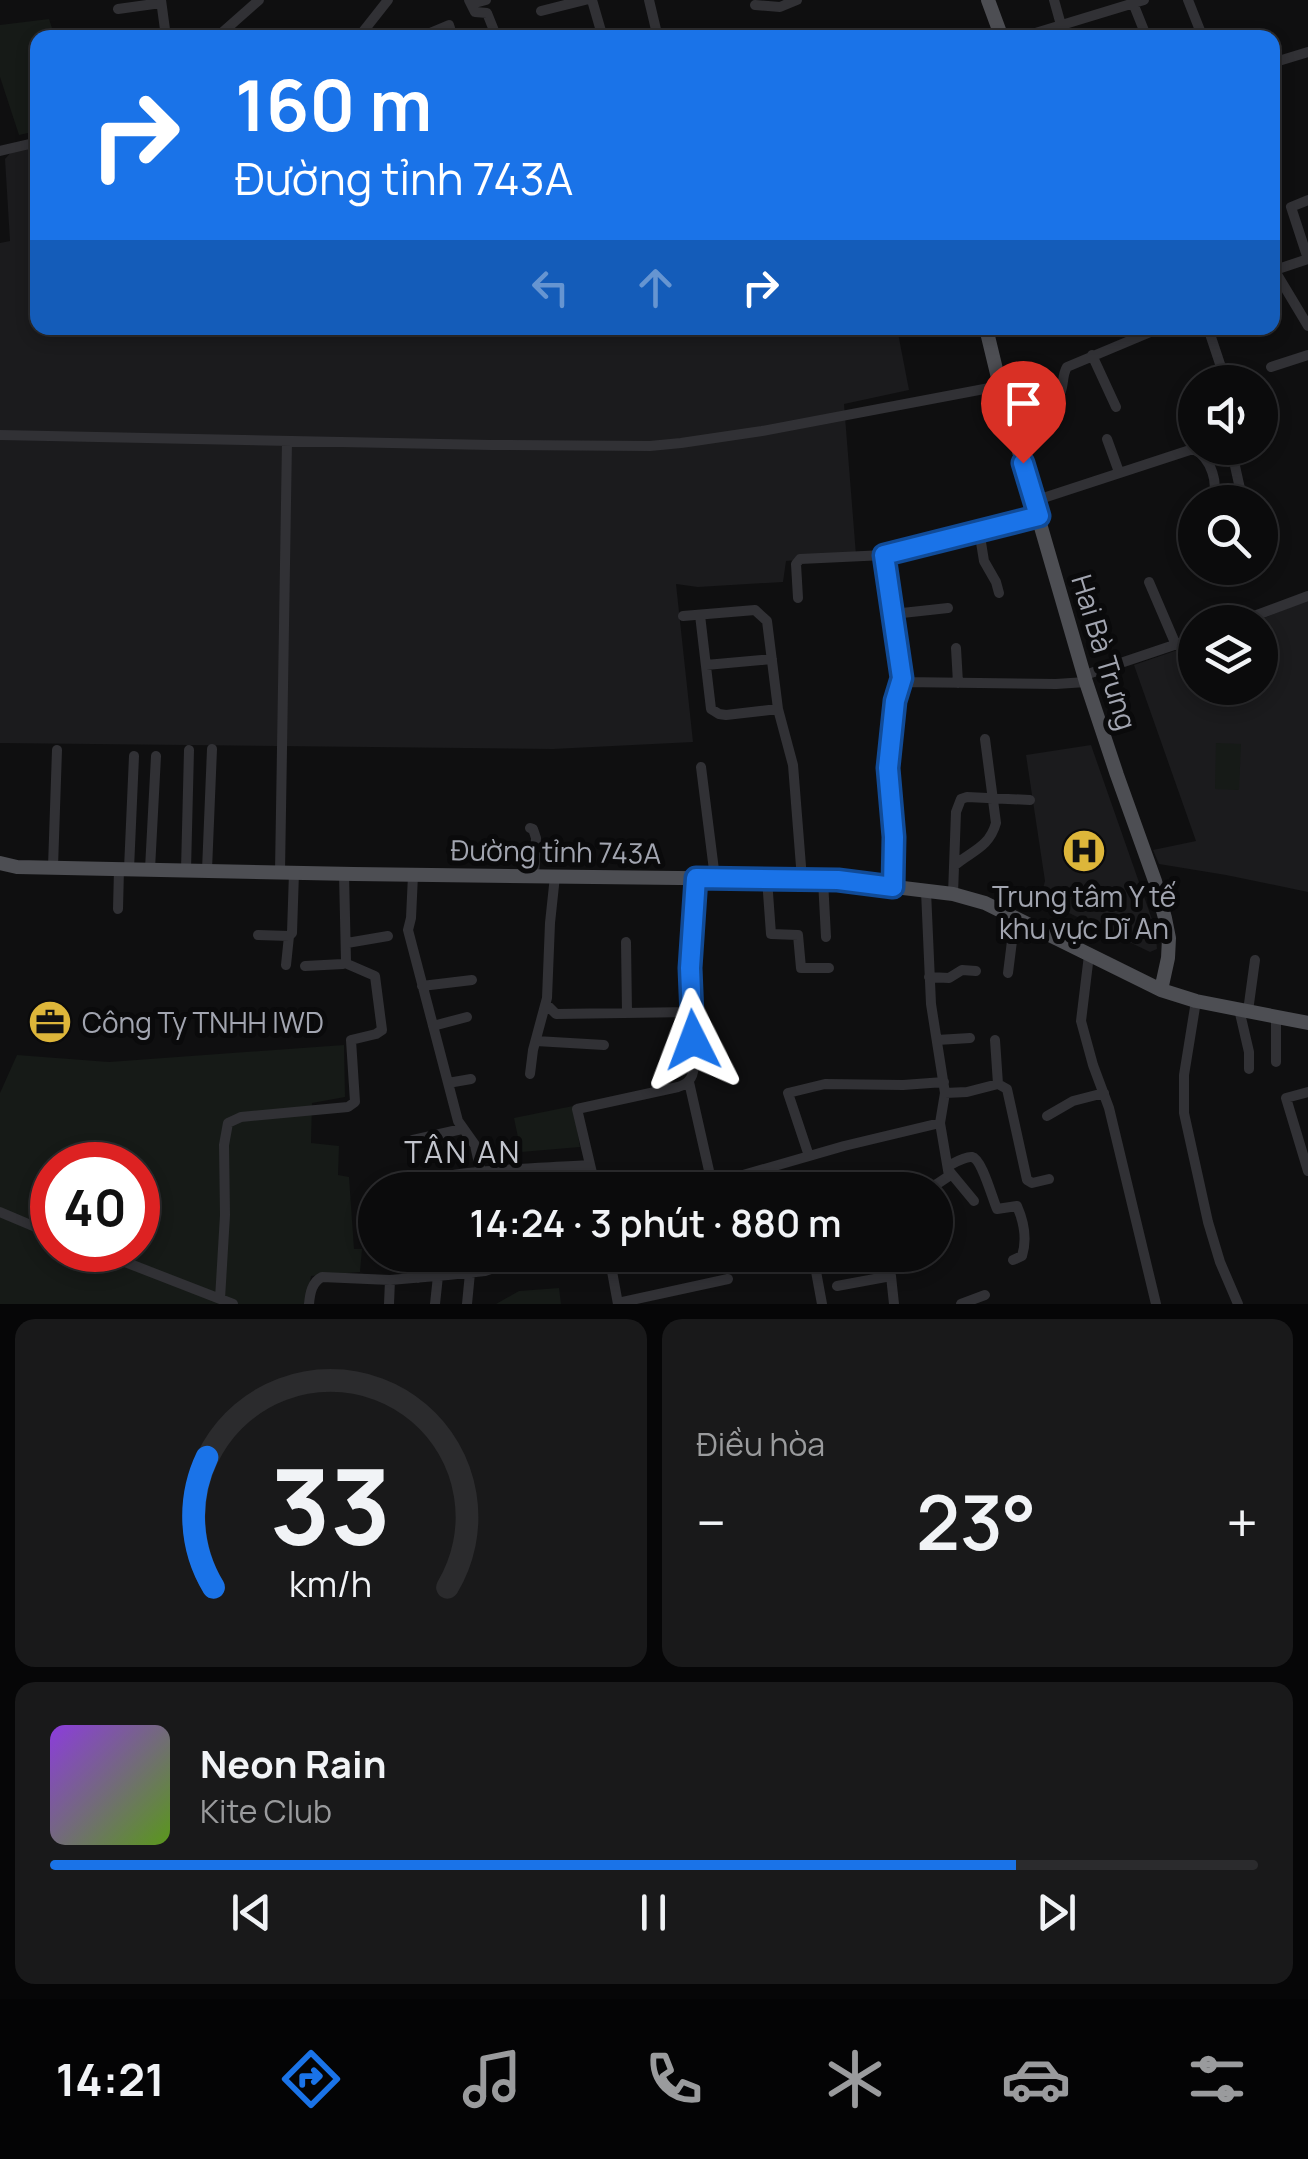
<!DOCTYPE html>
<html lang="vi">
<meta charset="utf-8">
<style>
body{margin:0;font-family:Manrope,sans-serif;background:#19191a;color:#f1f3f6;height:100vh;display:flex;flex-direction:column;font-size:38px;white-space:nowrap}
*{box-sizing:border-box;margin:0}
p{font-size:32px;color:#9a9b9d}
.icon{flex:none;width:55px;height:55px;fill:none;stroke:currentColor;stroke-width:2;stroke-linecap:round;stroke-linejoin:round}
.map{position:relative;height:1304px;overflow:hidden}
.sheet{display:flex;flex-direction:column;gap:15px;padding:15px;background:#060607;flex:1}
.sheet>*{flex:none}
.banner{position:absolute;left:30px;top:30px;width:1250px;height:305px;border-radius:20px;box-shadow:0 5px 15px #0003,0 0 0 2px #2b2b2d;background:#1a73e8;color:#fff;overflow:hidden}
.fabs{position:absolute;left:1178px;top:365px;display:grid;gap:20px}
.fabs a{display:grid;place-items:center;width:100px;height:100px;border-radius:50%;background:#0b0b0c;box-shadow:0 5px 15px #0003,0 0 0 2px #2b2b2d;font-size:50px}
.speed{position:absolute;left:30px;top:1142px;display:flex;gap:20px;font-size:50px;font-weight:700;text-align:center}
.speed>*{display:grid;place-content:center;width:130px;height:130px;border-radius:50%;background:#0b0b0c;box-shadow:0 5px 15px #0003,0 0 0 2px #2b2b2d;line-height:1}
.speed .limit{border:15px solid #d22;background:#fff;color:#111}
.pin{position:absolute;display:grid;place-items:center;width:85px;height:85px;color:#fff;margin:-102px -42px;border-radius:50% 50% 50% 0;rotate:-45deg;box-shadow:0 0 10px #0007}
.pin .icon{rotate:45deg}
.me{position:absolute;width:110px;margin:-55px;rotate:357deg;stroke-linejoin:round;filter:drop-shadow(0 0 8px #0008)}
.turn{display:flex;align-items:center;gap:35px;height:210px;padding:0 40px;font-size:45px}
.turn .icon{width:130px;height:130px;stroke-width:2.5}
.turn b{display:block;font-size:70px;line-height:85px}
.lanes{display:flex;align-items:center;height:95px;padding:0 40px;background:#0003;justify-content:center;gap:50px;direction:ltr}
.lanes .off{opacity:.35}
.big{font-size:75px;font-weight:600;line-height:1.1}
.sheet .tile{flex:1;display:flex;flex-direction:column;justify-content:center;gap:15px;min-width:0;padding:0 35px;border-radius:20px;background:#19191a}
.sheet .dial{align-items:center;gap:0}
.dial svg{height:260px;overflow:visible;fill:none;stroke:#2b2b2d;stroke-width:7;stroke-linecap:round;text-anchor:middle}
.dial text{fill:#f1f3f6;stroke:none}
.song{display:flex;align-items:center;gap:30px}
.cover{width:120px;height:120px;border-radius:15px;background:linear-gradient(135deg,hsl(270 70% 55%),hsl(90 70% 35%))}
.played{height:10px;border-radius:5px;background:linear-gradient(90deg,#1a73e8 80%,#2b2b2d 80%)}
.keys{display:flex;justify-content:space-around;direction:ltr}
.heat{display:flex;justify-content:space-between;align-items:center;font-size:55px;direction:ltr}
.sheet .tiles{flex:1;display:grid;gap:15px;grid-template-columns:1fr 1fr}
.tile:last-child{grid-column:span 2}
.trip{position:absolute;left:358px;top:1172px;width:595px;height:100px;border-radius:50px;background:#0b0b0c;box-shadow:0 5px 15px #0003,0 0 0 2px #2b2b2d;font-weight:600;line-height:100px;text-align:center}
.tab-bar{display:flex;height:160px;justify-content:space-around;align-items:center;background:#040405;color:#9a9b9d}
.tab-bar .icon{width:70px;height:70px}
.tab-bar .active{color:#1a73e8}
.tab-bar b{font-size:45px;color:#f1f3f6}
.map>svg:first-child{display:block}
.built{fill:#1b1b1d}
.green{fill:#161a17;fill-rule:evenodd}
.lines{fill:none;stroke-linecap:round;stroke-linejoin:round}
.minor{stroke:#313135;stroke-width:10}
.major{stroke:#4d4e53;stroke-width:14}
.route-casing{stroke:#114b97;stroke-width:25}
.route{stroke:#1a73e8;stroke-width:18}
.labels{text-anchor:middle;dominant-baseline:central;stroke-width:10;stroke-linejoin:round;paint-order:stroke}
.street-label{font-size:28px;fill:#a2a5b0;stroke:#0a0a0b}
.poi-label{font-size:28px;fill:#a2a5b0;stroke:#0a0a0b}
.neighbourhood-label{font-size:30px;letter-spacing:2.5px;fill:#c2c4cc;stroke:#0a0a0b}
</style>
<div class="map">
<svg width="1308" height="1304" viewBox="0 0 1308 1304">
<rect width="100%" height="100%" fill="#0f0f10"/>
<path class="built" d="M 37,146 L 38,328 L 897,328 L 909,390 L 844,404 L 856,555 L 786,561 L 783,582 L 698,587 L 676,584 L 693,742 L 553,749 L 0,743 L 0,243 L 10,241 L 5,159 L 13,150 Z
M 1308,600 L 1308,892 L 1226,875 L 1159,864 L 1153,850 L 1196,841 L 1134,665 L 1195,644 L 1195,688 L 1260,688 L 1260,622 L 1254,622 Z
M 1091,745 L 1155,928 L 1157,949 L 1150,952 L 1040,899 L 1045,881 L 1026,755 Z"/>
<path class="green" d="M 49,19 L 55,37 L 38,38 L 37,131 L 19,135 L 0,77 L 0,25 Z
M 1216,743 L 1241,744 L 1239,790 L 1215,789 Z
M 344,1045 L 345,1097 L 312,1103 L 311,1143 L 339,1146 L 338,1175 L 349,1177 L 354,1249 L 362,1249 L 360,1272 L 311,1276 L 306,1304 L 0,1304 L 0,1093 L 17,1055 L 109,1062 ZM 52,1165 L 138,1165 L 138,1250 L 52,1250 Z
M 573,1106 L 580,1147 L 521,1152 L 514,1118 Z
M 559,1288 L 561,1304 L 496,1304 L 519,1291 Z"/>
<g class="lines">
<path class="minor" d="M 161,0 L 166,37
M 469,0 L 475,12 L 487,13 L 497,38
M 592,0 L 603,38
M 649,0 L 658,38
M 1054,0 L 1061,25
M 1188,0 L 1203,38
M 1133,3 L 1147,38
M 471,4 L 486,0
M 755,5 L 780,7 L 797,0
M 118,9 L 161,3
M 541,11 L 585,0
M 163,38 L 203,34 L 210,38
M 216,38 L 259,0
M 358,38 L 388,0
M 418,38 L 449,25 L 453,38
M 1019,38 L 1144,0
M 1272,63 L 1308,52
M 0,151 L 38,142
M 1308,259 L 1291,207 L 1308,200
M 1272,271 L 1308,259
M 1275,271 L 1308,326
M 1208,328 L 1224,376 L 1237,382
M 1092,355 L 1116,407
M 1271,367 L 1308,355
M 1012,425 C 1027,417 1054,408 1061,391 C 1064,383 1062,375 1067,367 L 1160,328
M 0,435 L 491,445 L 650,446 L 681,443 L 762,431 L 1000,386
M 1107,439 L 1119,472
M 1231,448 L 1243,502
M 1034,501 L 1193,449 C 1211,457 1221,486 1210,502
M 979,530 L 984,561 L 996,582 L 999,593
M 885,555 L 902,678 L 895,701 L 889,768 L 894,837 L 893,887
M 1149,582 L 1176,645
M 798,598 L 796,564 L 800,559 L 885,555 L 1039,516
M 893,614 L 948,608
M 700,615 L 711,709 L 719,714 L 726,715 L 778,709
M 683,616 L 755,610 L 767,621 L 778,709 L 793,765 L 802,879
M 1238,622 L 1308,596
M 956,648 L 958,683
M 706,665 L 772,659
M 1085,675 L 1195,638
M 902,682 L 1056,684 L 1086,682
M 701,767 L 715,878
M 530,828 L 533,829 L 536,838 L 534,876
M 954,866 C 971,851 989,848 996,823 L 985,739
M 53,867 L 57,750
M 129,869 L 134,756
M 150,869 L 156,756
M 186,870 L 189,750
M 207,870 L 212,749
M 280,872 L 287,441
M 413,875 L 411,918 L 408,930 L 458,1121 L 475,1145 L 481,1173
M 767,879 L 771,934 L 798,935 L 801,968 L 829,968
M 823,880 L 826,937
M 926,891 L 931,1004 L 945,1093 L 967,1092 L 998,1084 L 1007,1089 L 1027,1180 L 1032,1183 L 1049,1179
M 953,894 L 956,812 L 961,799 L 967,797 L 1030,800
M 118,909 L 119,869
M 258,935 L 289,936 L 292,933 L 294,872
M 626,942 L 627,1013
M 347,943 L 388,936
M 1089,955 L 1081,1021 L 1093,1065 L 1109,1108 L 1156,1304
M 286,965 L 289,936
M 305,966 L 343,964 L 346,961 L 344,874
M 1008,973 L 1015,917
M 929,977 L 949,978 L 962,970 L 976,971
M 422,986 L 472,980
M 1196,1001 L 1184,1075 L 1184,1113 L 1208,1222 L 1220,1262 L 1238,1304
M 546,1004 L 556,1014 L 692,1012
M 1239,1009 L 1249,1052 L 1249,1069
M 1248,1011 L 1255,960
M 433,1026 L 467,1017
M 937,1040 L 970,1038
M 995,1040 L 998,1084
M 536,1041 L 604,1045
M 1276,1062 L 1276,1016
M 530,1074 L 533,1050 L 547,998 L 550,923 L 555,876
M 689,1082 L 712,1184 L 844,1146 L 940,1123
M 448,1083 L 471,1079
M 1308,1092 L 1286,1098 L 1308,1171
M 1047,1116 L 1073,1101 L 1104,1093
M 413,1140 L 462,1129
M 809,1156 L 788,1093 L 825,1084 L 903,1085 L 944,1082
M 948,1166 C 954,1163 965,1156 972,1157 C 982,1159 992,1198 997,1209 L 1017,1206 C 1024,1222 1027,1240 1022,1256 L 1013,1260
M 950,1172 L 974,1201
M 399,1190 C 442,1168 538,1169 589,1165
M 596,1190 L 577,1109 L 678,1087 C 691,1083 694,1075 694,1062 L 690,968 L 696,878
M 921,1190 L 937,1184 L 949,1176 L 940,1123 L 945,1093
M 0,1212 L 52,1234
M 94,1250 L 233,1304
M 413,1255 L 418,1278
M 443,1255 L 448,1275
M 466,1255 L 470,1273 L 467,1304
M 609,1255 L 618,1304
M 813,1255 L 822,1304
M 891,1276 L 894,1304
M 837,1286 L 891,1276 L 885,1255
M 220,1299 L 225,1215 L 224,1145 L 228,1123 L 241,1117 L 348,1107 L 355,1102 L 351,1040 L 376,1034 L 382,1030 L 375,976 L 345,963
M 618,1303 L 728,1279
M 309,1304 C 310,1293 312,1282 322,1277 L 390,1280 L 448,1275 L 485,1271 L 533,1255
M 389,1304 L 390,1280
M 435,1304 L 438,1276
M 961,1304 L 985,1295"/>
<path class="major" d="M 988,0 L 1002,38
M 986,328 L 1000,386 L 1086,682 L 1117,775 L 1155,881 L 1165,918 L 1169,938 L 1168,958 L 1161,990
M 0,863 L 17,867 L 354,874 L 837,880 L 953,894 L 985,903 L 1161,990 L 1196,1001 L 1308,1023"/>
</g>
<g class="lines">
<g class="route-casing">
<path id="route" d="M 693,1040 L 690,968 L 696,878 L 838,880 L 893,887 L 894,837 L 888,768 L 895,701 L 902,678 L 884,555 L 1039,516 L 1023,463"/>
</g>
<use href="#route" class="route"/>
</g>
<defs>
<g id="hospital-disc" transform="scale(2.25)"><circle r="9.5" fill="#ddb63a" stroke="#0a0a0b"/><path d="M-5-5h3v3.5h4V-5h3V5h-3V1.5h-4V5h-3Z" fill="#111"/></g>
<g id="office-disc" transform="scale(2.25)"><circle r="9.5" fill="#ddb63a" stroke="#0a0a0b"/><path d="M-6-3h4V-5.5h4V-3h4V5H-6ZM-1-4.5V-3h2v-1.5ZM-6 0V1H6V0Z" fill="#111"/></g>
</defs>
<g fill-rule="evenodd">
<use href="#hospital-disc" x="1084" y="851"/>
<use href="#office-disc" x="50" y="1022"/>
</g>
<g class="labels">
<g class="street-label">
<text transform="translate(1105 652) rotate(73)">Hai Bà Trưng</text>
<text transform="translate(556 851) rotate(1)">Đường tỉnh 743A</text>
</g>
<g class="poi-label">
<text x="1084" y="896">Trung tâm Y tế<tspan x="1084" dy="32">khu vực Dĩ An</tspan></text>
<text x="82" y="1022" text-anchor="start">Công Ty TNHH IWD</text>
</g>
<g class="neighbourhood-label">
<text x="463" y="1151">TÂN AN</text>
</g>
</g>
</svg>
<div class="fabs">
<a><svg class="icon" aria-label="sound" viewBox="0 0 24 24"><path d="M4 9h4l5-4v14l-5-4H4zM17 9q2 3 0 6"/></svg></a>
<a><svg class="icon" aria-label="search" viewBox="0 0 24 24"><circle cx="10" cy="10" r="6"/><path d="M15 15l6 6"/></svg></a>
<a><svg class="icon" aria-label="layers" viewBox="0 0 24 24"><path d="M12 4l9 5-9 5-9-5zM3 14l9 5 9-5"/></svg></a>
</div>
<div class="speed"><div class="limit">40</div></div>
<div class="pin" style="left:1023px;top:463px;background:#d93025"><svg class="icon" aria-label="arrive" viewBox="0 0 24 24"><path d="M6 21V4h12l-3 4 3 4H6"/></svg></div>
<svg class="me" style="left:693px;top:1040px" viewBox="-20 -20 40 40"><path d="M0-17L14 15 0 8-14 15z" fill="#1a73e8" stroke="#fff" stroke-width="4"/></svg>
<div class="trip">14:24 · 3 phút · 880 m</div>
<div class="banner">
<div class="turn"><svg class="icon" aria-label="right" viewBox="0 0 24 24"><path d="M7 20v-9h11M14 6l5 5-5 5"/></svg><div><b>160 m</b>Đường tỉnh 743A</div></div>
<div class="lanes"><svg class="icon off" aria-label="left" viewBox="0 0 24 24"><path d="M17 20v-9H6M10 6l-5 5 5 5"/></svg><svg class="icon off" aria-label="ahead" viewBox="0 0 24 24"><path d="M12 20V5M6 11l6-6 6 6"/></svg><svg class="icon" aria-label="right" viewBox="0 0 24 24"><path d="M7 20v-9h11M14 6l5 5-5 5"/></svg></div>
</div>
</div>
<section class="sheet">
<div class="tiles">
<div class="tile dial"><svg viewBox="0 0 100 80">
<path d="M14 69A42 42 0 1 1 86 69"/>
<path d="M14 69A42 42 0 0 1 12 29" stroke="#1a73e8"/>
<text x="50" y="56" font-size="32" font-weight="700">33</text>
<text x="50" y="72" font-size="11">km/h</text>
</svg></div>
<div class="tile"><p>Điều hòa</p>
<div class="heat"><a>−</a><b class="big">23°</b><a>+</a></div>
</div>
<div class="tile">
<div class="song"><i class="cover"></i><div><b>Neon Rain</b><p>Kite Club</p></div></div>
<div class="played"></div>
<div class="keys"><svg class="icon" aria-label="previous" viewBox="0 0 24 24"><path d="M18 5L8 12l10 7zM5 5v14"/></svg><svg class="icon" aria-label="pause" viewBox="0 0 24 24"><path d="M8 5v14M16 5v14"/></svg><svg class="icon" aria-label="next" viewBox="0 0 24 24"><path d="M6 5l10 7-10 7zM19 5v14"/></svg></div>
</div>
</div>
</section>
<nav class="tab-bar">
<b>14:21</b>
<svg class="icon active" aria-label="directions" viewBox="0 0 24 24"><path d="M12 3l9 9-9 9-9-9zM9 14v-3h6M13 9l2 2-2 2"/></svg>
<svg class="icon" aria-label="music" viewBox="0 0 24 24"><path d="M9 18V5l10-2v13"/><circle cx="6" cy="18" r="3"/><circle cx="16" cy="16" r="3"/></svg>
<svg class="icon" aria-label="phone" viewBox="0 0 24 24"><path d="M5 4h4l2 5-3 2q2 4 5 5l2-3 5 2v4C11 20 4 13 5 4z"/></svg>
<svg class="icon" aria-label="climate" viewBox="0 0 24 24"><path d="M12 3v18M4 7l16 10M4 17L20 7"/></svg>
<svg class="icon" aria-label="car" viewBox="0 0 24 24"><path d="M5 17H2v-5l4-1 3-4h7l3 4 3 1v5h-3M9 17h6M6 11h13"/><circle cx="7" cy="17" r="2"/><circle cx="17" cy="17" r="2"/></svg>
<svg class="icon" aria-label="filters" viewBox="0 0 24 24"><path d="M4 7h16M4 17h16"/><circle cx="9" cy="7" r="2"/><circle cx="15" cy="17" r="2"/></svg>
</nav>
